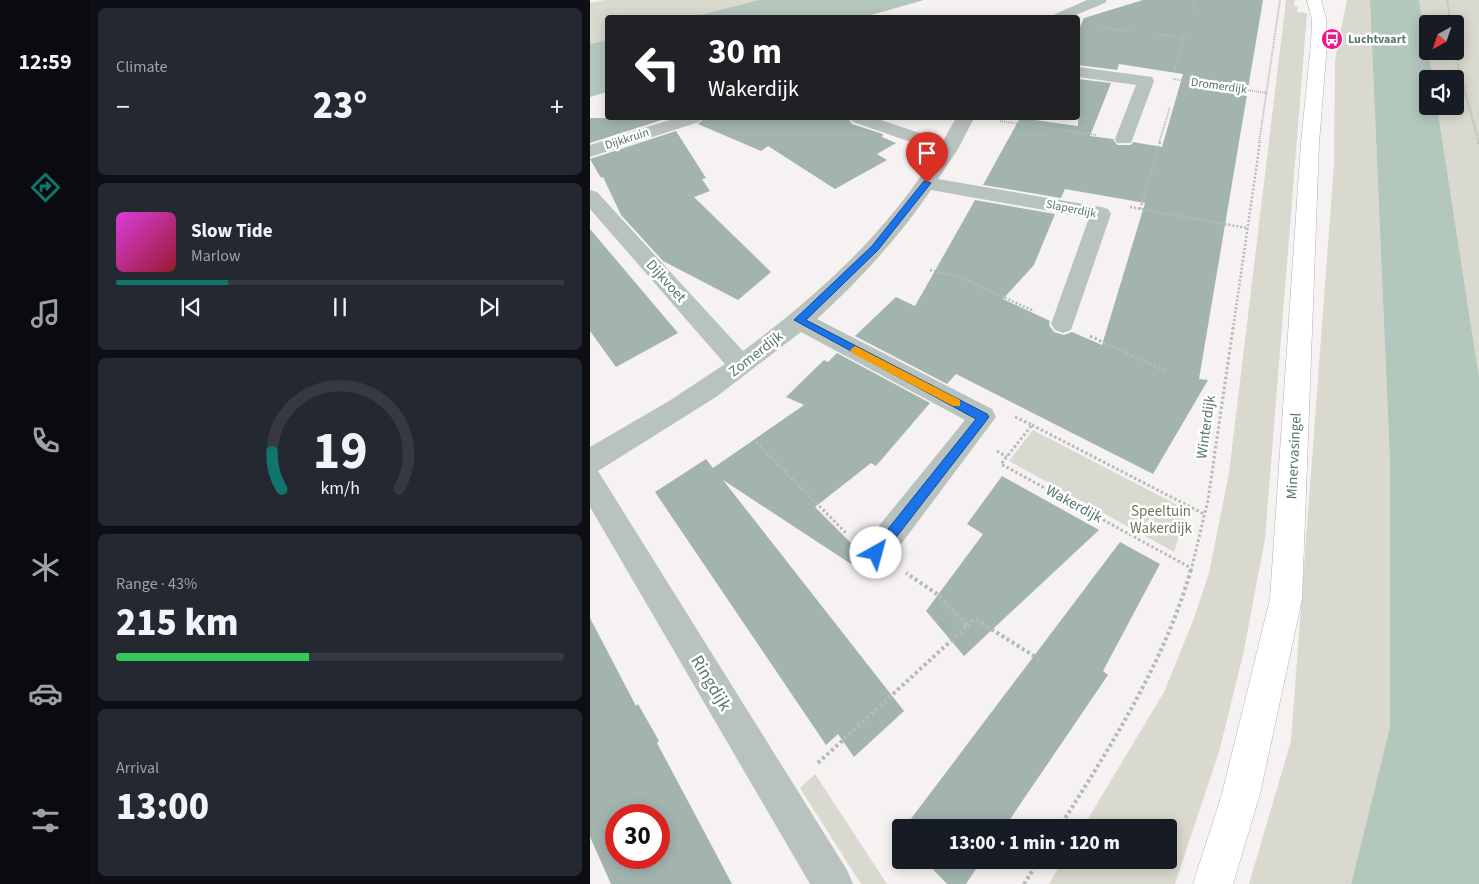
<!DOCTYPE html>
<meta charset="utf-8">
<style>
body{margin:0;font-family:"Source Sans 3",sans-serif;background:#242831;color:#f1f3f6;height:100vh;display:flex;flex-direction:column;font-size:19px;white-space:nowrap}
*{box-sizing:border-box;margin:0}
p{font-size:16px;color:#9ea1a6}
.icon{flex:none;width:28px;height:28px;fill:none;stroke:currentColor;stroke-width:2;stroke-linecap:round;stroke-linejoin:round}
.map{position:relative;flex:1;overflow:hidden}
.details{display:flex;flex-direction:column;gap:8px;padding:8px;background:#0d0f14;width:500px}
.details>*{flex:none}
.top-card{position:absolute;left:15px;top:15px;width:475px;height:105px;border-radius:5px;box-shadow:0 2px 12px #0003;background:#202124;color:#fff;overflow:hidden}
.needle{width:32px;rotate:220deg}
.fabs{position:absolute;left:829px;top:15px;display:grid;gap:10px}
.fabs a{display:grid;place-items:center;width:45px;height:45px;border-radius:5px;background:#171b24;box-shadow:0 2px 12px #0003;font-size:25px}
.speed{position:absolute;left:15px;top:804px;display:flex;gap:10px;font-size:25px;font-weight:700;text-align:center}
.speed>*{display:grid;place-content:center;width:65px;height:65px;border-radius:50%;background:#171b24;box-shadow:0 2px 12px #0003;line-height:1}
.speed .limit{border:8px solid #d22;background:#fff;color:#111}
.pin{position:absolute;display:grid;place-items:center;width:42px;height:42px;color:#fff;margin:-51px -21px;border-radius:50% 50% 50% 0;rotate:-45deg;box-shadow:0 0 5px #0007}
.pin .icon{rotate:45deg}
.me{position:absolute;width:55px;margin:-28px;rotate:38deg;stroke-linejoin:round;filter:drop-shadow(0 0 4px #0008)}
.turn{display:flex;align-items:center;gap:18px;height:105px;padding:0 20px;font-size:22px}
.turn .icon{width:65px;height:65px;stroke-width:2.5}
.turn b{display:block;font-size:35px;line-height:42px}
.big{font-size:38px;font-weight:800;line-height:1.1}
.details .tile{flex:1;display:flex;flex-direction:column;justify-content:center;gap:8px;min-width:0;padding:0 18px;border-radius:8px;background:#242831}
.details .dial{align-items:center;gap:0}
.dial svg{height:130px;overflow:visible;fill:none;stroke:#363941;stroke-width:7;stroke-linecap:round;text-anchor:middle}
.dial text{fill:#f1f3f6;stroke:none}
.song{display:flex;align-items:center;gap:15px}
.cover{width:60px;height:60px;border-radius:8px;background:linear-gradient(135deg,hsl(300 70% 55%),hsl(350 70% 35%))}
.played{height:5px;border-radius:2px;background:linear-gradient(90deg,#0f766e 25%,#363941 25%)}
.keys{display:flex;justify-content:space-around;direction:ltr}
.heat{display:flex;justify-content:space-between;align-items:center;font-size:28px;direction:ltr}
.charge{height:8px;border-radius:4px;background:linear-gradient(90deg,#34c759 43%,#363941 0)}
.trip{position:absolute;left:302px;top:819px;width:285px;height:50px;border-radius:5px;background:#171b24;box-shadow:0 2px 12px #0003;font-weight:800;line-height:50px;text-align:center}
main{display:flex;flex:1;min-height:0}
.tab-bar{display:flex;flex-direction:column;width:90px;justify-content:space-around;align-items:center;background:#090b0e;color:#9ea1a6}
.tab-bar .icon{width:35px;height:35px}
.tab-bar .current{color:#0f766e}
.tab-bar b{font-size:22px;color:#f1f3f6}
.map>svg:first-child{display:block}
.green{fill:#dad9cf}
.water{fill:#b3c7bd}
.building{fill:#a3b4ae;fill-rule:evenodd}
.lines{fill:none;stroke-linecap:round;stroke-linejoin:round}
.secondary-casing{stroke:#aab7b3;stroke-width:1}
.path-far3{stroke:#b3bbb8;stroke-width:2;stroke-dasharray:1 1;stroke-linecap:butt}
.path-far2{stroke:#b3bbb8;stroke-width:2.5;stroke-dasharray:2 2;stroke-linecap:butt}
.path-far1{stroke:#b3bbb8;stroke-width:3;stroke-dasharray:2.5 2.5;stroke-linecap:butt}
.path{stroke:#b3bbb8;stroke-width:4;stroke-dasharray:3 3;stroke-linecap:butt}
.street{fill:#b8c2bf;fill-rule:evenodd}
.secondary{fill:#fff;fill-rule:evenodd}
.route{fill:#1a73e8;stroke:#114b97}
.slow{fill:#f59e0b}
.labels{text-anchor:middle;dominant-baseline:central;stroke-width:5;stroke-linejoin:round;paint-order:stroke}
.far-poi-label{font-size:12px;font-weight:bold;fill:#59786f;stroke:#fff;text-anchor:start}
.far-street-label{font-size:12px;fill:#59786f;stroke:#fff}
.street-label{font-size:15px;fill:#59786f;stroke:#fff}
.park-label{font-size:15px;fill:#75765d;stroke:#fff}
.near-street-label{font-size:18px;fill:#59786f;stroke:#fff}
</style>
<main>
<nav class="tab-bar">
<b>12:59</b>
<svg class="icon current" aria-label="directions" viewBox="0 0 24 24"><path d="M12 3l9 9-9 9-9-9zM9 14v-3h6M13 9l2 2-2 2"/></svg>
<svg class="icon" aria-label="music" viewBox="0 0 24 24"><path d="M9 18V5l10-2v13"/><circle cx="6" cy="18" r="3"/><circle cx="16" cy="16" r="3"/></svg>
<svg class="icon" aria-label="phone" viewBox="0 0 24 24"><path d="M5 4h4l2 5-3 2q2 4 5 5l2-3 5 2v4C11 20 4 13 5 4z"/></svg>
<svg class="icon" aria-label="climate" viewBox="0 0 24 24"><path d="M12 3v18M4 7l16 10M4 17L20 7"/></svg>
<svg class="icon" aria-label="car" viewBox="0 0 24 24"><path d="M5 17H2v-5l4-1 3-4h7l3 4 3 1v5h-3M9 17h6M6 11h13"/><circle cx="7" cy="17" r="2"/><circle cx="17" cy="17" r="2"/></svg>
<svg class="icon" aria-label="filters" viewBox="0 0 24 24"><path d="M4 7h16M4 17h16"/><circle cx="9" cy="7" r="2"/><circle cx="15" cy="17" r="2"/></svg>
</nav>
<section class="details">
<div class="tile"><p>Climate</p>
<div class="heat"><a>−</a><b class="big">23°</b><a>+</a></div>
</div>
<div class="tile">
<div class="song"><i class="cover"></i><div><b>Slow Tide</b><p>Marlow</p></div></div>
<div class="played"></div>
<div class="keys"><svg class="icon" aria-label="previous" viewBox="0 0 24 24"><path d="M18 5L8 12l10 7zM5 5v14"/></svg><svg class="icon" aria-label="pause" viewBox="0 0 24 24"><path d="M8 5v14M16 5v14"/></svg><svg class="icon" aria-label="next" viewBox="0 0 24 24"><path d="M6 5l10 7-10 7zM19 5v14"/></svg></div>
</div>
<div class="tile dial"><svg viewBox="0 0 100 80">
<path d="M14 69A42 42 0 1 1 86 69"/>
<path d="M14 69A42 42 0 0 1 8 46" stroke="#0f766e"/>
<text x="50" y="56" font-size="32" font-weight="700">19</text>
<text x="50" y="72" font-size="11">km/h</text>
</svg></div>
<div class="tile"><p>Range · 43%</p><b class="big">215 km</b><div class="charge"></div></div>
<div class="tile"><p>Arrival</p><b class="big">13:00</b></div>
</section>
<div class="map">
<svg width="889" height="884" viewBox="0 0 889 884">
<rect width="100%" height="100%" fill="#f5f2f1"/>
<path class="green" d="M 15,0 L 169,0 L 102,17 L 18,18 L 17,40 L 0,44 L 0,3 Z
M 696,0 L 705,0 L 704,6 L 708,7 L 707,12 L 717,13 L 675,539 L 653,655 L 629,752 L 585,884 L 459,884 L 473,860 L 579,860 L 579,828 L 493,827 L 574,692 L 603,621 L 619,573 L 639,473 Z
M 757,0 L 780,0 L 800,464 L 800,727 L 761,884 L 659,884 L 701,741 L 744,164 L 745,60 Z
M 829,0 L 889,0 L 889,377 L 847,106 L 865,106 L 865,79 L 843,79 L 838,51 L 865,51 L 865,24 L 838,24 L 837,48 Z
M 443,430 L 597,510 L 584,552 L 419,461 Z
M 225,774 L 297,884 L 271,884 L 210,788 Z"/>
<path class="water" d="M 169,0 L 334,0 L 274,17 L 102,17 Z
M 780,0 L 829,0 L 843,79 L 838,79 L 838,106 L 847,106 L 889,377 L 889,884 L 761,884 L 800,727 L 800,464 Z
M 17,40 L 17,92 L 0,97 L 0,44 Z"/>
<path class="building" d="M 553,0 L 673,0 L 609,379 L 618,380 L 563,474 L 366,374 L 357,384 L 265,336 L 306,297 L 325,306 L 385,200 L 465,214 L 444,265 L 413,299 L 460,321 L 459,325 L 464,332 L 474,335 L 482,332 L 512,345 L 555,203 L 475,189 L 471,198 L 393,185 L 430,118 L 488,126 L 488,79 L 521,83 L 500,136 L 523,139 L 527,145 L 541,145 L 543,142 L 572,147 L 593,74 L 529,64 L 527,70 L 488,65 L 488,31 L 494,18 Z
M 0,118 L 78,118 L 0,143 Z
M 114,118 L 258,118 L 262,124 L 293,134 L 292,137 L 306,143 L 287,154 L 297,160 L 245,189 L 178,146 L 171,151 L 108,124 Z
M 86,131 L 116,178 L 112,179 L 120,191 L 104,197 L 181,272 L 148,300 L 73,261 L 31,215 L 13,177 L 11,178 L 0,159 Z
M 0,229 L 88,333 L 26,367 L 0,331 Z
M 247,353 L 340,403 L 286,466 L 281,463 L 225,507 L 270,552 L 261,564 L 133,480 L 314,711 L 264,757 L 248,734 L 236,745 L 65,492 L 116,459 L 123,468 L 214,405 L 196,397 L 234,360 L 238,362 Z
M 412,476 L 509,530 L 374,656 L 336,611 L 393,534 L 377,524 Z
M 530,542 L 570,564 L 513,671 L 518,675 L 414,828 L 314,828 Z
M 0,618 L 46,706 L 48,704 L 69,741 L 67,743 L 142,884 L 21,884 L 0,837 ZM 26,815 L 69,815 L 69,858 L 26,858 Z
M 334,860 L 392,860 L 376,884 L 357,884 Z"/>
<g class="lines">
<g class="secondary-casing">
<path id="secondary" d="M 717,0 L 731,0 L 736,19 L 737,44 L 729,143 L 712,599 L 670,794 L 643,884 L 603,884 L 632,794 L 680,599 L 711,143 L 721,44 L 722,19 Z"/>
</g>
<path class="path-far3" d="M 857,0 L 861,24
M 603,9 L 606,0
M 513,28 L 540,31
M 566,34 L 593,38
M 865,46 L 869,70 L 889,143
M 584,71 L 595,31
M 583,79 L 677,93
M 410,121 L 506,135
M 569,143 L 580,107
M 669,143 L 690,0"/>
<path class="path-far2" d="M 888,142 L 889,145
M 540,207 L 657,228
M 550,209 L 570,142
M 340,270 L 369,277 L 444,311
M 643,329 L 670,142"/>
<path class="path-far1" d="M 500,336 L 577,372
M 425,417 L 442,425 L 411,464 L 601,568
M 442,425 L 614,514
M 166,442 L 256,533
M 407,451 L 417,457
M 601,571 L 618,500 L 643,328"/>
<path class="path" d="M 377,626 L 385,619 L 449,659
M 228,763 L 377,626 L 347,594 L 316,573
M 469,828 C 520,747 575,662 601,569
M 434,884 L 449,860"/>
<path class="street" d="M 497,0 L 517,0 L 515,3 L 478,18 L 456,18 Z
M 488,67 L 562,77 L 564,81 L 541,143 L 527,143 L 525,139 L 546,85 L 488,77 Z
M 86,118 L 112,118 L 109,122 L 0,157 L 0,145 Z
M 260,118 L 285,118 L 353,141 L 366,118 L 384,118 L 368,149 L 348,179 L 511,207 L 518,209 L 521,214 L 481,330 L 473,333 L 465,330 L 461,324 L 499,218 L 341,190 C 309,237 269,281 227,319 L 402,409 L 406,417 L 297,563 L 286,568 L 275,563 L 271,553 L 275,543 L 375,420 L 211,332 L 126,397 L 8,471 L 257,870 L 263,884 L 220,884 L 0,507 L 0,447 L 79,401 L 135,364 L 0,209 L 0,190 L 7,192 L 153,351 C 227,296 299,231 347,151 L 263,122 Z"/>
<use href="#secondary" class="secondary"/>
</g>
<path class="route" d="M 334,181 L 341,183 L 288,250 L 216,320 L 397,414 L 399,417 L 291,557 L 286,559 L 282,557 L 280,553 L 282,549 L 386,419 L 204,320 L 282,246 Z"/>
<path class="slow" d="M 265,346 L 370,400 L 370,406 L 363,406 L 262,353 L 260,350 Z"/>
<defs>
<g id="bus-disc" transform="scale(1.125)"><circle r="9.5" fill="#f1158d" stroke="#fff"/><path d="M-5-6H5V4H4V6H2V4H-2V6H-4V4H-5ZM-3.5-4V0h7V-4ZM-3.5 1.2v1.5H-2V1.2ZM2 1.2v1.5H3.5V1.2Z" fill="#fff"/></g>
</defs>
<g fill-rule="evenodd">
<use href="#bus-disc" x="742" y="39"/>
</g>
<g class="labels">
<g class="far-poi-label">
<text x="758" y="39">Luchtvaart</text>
</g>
<g class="far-street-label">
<text transform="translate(629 86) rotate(8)">Dromerdijk</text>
<text transform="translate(37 139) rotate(-18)">Dijkkruin</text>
<text transform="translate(481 209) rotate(11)">Slaperdijk</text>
</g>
<g class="street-label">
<text transform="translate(76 281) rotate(48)">Dijkvoet</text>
<text transform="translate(166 354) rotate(-38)">Zomerdijk</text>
<text transform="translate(616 427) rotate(-82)">Winterdijk</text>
<text transform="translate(704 456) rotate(-87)">Minervasingel</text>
<text transform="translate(484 504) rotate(29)">Wakerdijk</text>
</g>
<g class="park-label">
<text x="571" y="511">Speeltuin<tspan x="571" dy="17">Wakerdijk</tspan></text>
</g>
<g class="near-street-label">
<text transform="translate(121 683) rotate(59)">Ringdijk</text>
</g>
</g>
</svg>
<div class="fabs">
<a><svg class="needle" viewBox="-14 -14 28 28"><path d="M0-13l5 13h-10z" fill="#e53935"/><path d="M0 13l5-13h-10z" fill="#9ea1a6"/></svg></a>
<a><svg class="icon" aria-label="sound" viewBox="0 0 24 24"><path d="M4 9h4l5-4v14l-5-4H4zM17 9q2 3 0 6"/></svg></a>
</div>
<div class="speed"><div class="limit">30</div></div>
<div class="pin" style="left:337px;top:183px;background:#d93025"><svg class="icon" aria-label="arrive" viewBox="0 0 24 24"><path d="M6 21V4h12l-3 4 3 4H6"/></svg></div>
<svg class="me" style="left:286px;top:553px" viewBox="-20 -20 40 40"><circle r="19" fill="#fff"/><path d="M0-13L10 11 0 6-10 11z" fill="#1a73e8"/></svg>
<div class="trip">13:00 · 1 min · 120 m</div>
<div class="top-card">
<div class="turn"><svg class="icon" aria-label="left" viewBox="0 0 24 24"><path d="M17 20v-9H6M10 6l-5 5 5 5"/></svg><div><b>30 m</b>Wakerdijk</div></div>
</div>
</div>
</main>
